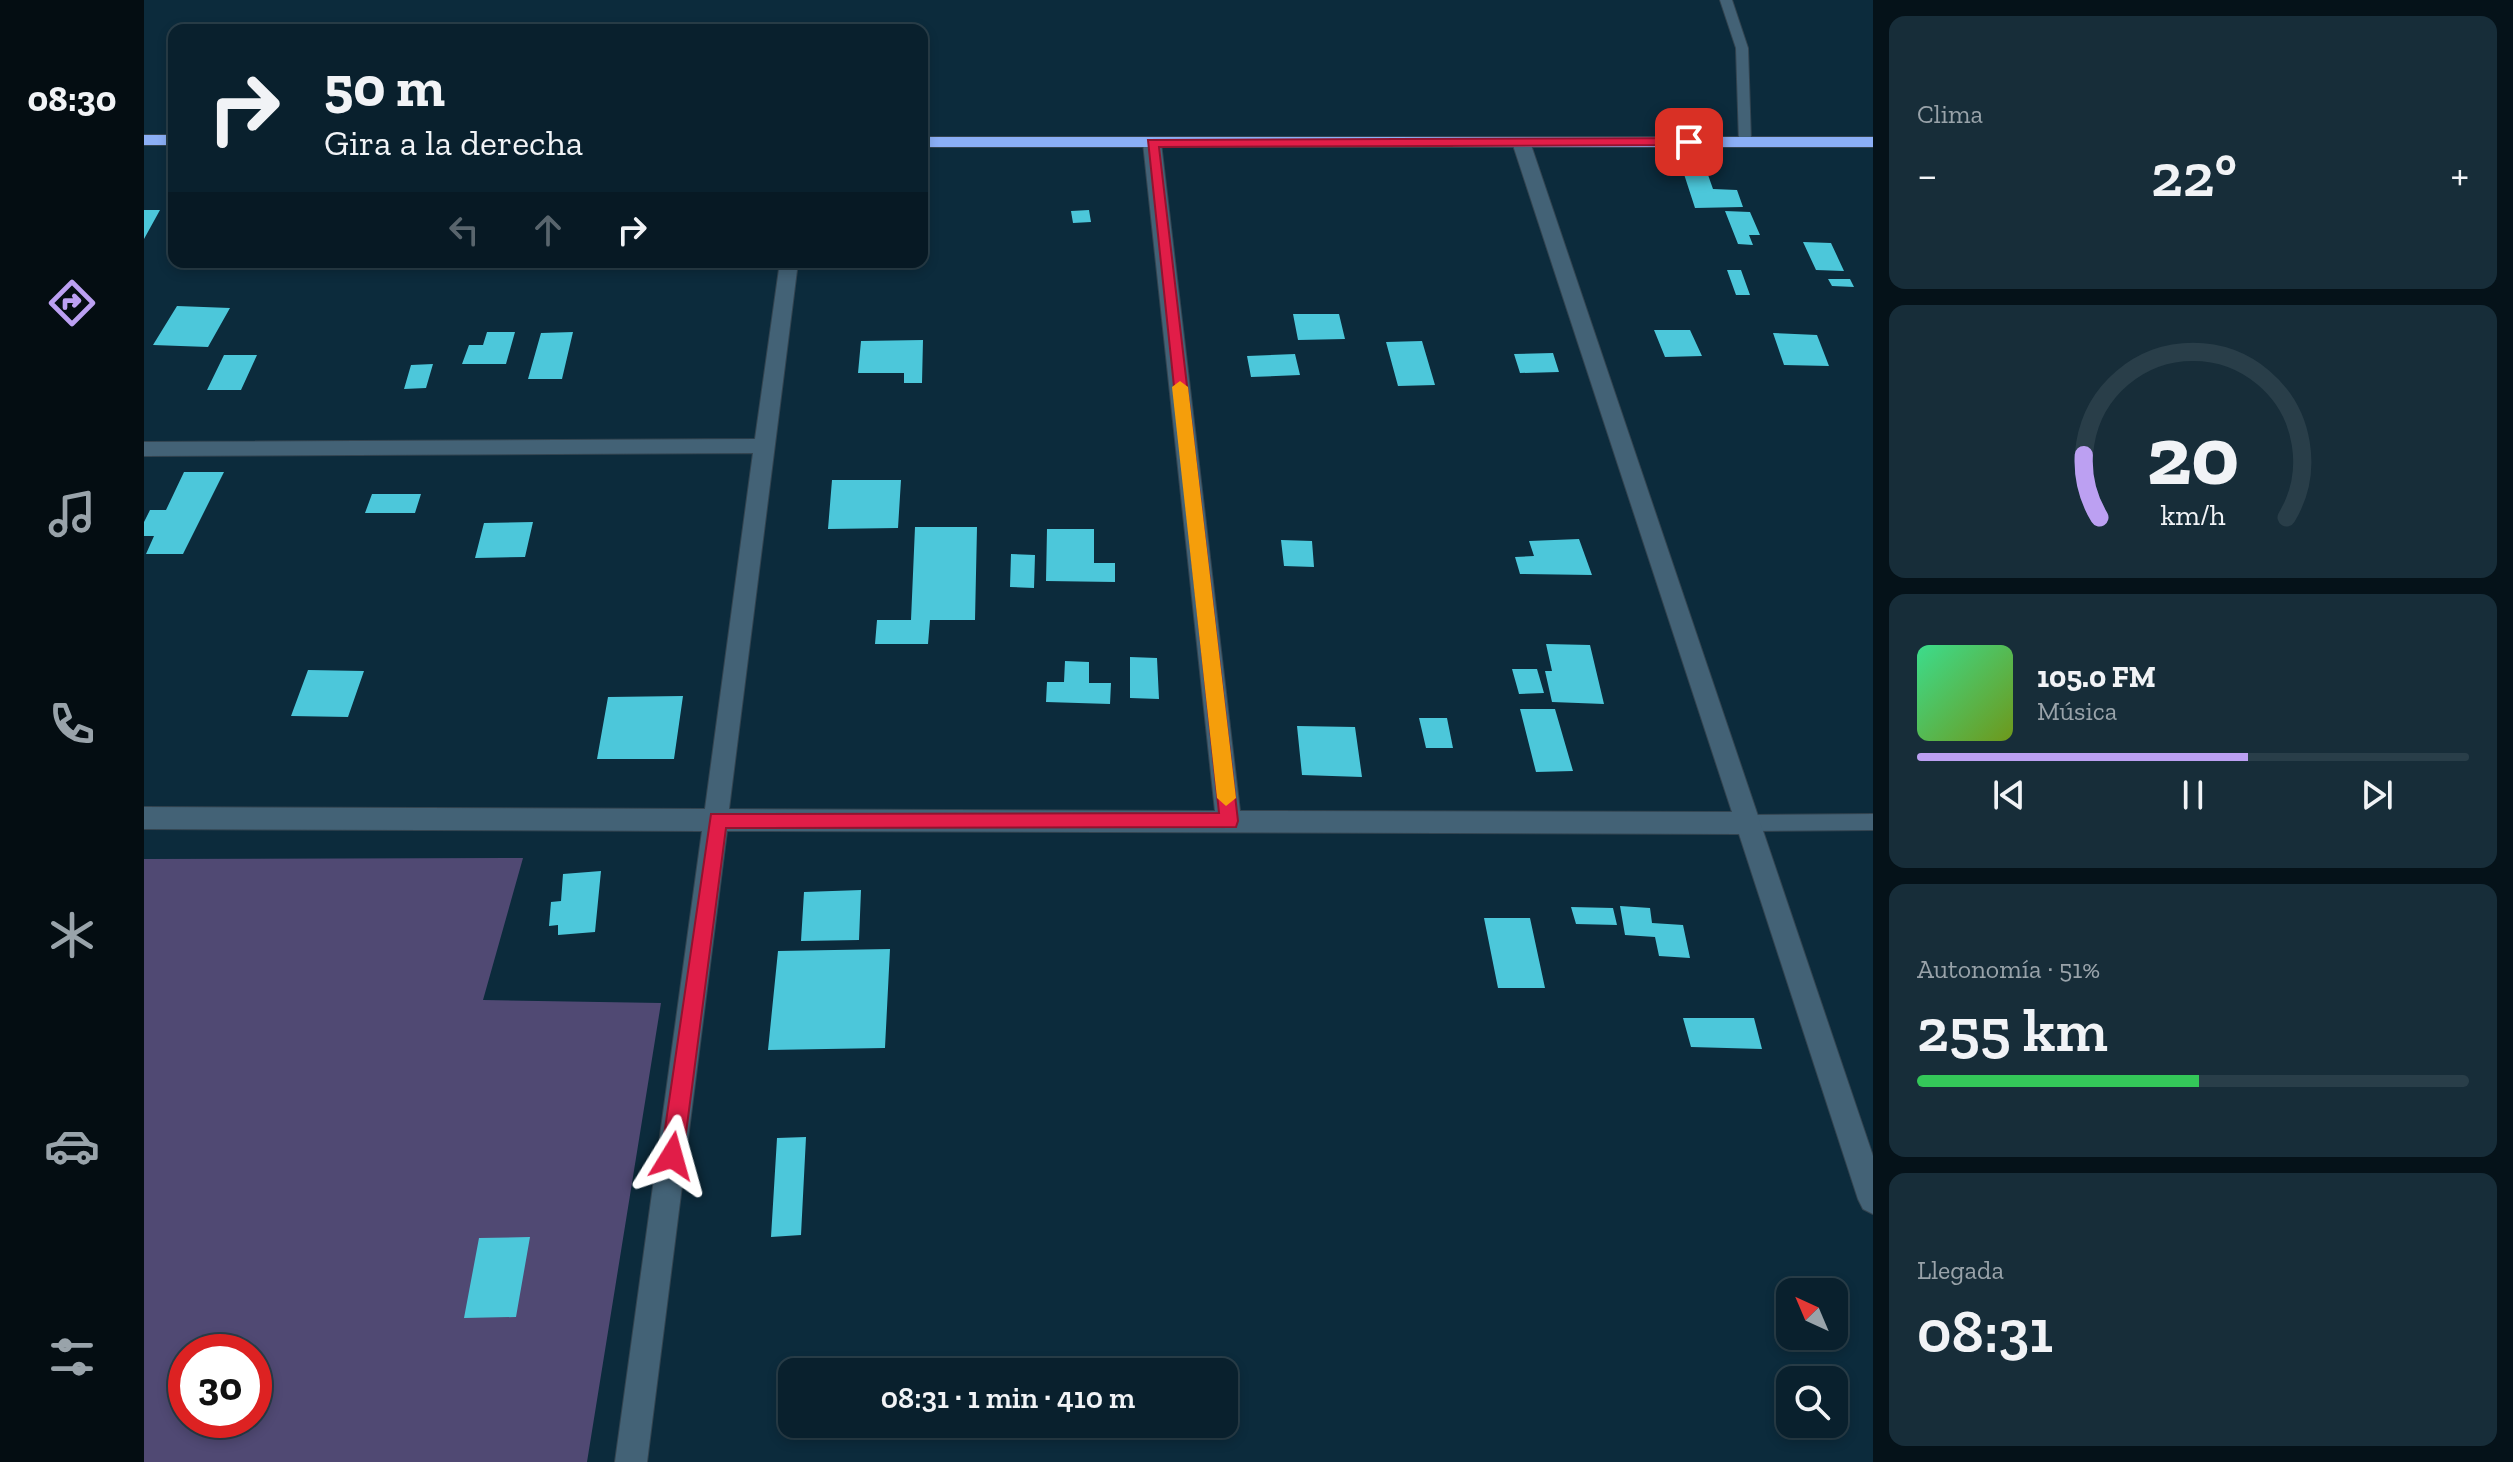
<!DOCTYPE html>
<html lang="es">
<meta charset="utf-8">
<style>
body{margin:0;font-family:"Zilla Slab",serif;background:#172d39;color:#f1f3f6;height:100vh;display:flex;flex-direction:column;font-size:30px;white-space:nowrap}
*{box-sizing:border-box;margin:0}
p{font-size:26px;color:#99a3aa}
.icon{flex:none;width:44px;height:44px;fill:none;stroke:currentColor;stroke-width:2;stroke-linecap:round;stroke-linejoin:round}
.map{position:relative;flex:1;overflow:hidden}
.panel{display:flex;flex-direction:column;gap:16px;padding:16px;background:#051219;width:640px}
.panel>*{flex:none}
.top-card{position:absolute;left:24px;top:24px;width:760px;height:244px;border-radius:16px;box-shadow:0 4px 12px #0003,0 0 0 2px #293e49;background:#09202d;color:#f1f3f6;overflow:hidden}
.needle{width:52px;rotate:316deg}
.tools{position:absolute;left:1632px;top:1278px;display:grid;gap:16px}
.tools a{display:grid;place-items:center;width:72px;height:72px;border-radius:16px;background:#09202d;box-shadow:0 4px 12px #0003,0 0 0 2px #293e49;font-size:40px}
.speed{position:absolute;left:24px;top:1334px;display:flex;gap:16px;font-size:40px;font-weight:700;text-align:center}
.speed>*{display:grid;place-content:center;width:104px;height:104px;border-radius:50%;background:#09202d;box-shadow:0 4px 12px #0003,0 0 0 2px #293e49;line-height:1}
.speed .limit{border:12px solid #d22;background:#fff;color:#111}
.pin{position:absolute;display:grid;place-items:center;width:68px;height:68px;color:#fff;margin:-34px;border-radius:16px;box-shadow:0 4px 12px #0006}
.me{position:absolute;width:88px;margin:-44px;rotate:8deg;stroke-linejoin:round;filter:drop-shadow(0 0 6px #0008)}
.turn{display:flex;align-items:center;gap:28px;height:168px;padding:0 24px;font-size:36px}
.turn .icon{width:104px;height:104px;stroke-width:2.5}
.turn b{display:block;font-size:56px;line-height:68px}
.lanes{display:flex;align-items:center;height:76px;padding:0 24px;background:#0003;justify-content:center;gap:40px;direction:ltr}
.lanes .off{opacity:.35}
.big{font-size:60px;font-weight:600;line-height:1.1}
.panel .widget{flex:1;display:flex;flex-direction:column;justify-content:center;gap:12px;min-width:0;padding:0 28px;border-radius:16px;background:#172d39}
.panel .dial{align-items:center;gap:0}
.dial svg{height:208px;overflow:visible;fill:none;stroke:#293e49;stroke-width:7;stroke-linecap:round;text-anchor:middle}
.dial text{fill:#f1f3f6;stroke:none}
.song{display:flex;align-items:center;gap:24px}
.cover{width:96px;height:96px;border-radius:12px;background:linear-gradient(135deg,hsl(150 70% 55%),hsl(80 70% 35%))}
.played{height:8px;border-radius:4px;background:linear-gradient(90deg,#bca0f2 60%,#293e49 60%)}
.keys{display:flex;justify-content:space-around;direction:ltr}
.heat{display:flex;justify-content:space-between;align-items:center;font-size:44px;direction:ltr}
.charge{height:12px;border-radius:6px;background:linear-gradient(90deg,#34c759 51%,#293e49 0)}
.trip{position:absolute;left:634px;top:1358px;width:460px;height:80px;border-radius:16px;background:#09202d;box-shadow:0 4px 12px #0003,0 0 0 2px #293e49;font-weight:600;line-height:80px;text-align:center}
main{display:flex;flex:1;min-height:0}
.tabs{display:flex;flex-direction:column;width:144px;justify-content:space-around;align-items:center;background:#040d12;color:#99a3aa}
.tabs .icon{width:56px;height:56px}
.tabs .selected{color:#bca0f2}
.tabs b{font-size:36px;color:#f1f3f6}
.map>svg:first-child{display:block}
.green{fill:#504973;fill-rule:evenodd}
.building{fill:#4cc7da}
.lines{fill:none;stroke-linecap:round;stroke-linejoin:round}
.lane-casing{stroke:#334450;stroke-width:2}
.street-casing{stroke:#334450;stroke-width:2}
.highway-casing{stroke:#334450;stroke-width:2}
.lane{fill:#436276;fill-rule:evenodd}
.street{fill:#436276;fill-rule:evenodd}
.highway{fill:#8baff6;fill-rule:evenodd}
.route{fill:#e11d48;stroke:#92132f;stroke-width:2}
.slow{fill:#f59e0b}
</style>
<main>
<nav class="tabs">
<b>08:30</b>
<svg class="icon selected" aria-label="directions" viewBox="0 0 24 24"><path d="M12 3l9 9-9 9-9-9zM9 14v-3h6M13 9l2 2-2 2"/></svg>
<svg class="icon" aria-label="music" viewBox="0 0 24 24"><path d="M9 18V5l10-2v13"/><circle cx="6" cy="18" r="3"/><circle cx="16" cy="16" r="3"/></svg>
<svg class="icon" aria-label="phone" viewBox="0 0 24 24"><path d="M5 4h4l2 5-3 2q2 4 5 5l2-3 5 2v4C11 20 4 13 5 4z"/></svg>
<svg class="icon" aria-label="climate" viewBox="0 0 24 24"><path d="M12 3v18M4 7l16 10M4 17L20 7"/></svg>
<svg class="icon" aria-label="car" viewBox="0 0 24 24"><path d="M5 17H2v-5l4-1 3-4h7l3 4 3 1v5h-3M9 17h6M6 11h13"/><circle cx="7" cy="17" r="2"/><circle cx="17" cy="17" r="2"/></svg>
<svg class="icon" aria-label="filters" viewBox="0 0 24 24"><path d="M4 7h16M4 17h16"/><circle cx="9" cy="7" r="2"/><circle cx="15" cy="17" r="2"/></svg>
</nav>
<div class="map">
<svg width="1729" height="1462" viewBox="0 0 1729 1462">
<rect width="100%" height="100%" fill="#0c2b3c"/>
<path class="green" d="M 379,858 L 339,1000 L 517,1003 L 443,1462 L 0,1462 L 0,859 ZM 42,1352 L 110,1352 L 110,1420 L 42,1420 Z"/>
<path class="building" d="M 1539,171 L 1563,172 L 1569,189 L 1593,190 L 1599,207 L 1551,208 Z
M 0,210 L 16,210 L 0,239 Z
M 945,210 L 947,222 L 929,223 L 927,211 Z
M 1581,211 L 1606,212 L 1616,235 L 1605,235 L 1609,245 L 1594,244 Z
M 1659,242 L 1687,243 L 1700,271 L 1672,270 Z
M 1583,270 L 1597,270 L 1606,295 L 1592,295 Z
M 1684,279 L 1706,279 L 1710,287 L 1688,286 Z
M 33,306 L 86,308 L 64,347 L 9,345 Z
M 1149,314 L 1195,314 L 1201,339 L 1154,340 Z
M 1510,330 L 1546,330 L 1558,356 L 1521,357 Z
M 343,332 L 371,332 L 362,364 L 318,364 L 325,345 L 339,345 Z
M 429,332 L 418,379 L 384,379 L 397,333 Z
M 1629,333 L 1673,335 L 1685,366 L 1640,365 Z
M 779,340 L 778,383 L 760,383 L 760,373 L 714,373 L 717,341 Z
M 1278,341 L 1291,385 L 1254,386 L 1242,342 Z
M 1409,353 L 1415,372 L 1376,373 L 1370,354 Z
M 1151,354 L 1156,375 L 1107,377 L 1103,356 Z
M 80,355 L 113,355 L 97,390 L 63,390 Z
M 289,364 L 282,388 L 260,389 L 267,365 Z
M 40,472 L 80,472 L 39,554 L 2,554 L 10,536 L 0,536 L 0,522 L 6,510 L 22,510 Z
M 688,480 L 757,480 L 754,528 L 684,529 Z
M 228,494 L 277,494 L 271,513 L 221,513 Z
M 389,522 L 381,557 L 331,558 L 340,523 Z
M 771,527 L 833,527 L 831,620 L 786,620 L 784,644 L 731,644 L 733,620 L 767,620 Z
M 903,529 L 950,529 L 950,563 L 971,563 L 971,582 L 902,581 Z
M 1435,539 L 1448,575 L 1376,574 L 1371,557 L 1390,556 L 1385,541 Z
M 1137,540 L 1168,541 L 1170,567 L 1140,566 Z
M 867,554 L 891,555 L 890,588 L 866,587 Z
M 1402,644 L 1446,645 L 1460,704 L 1408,702 L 1401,671 L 1408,671 Z
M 986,657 L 1013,658 L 1015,699 L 986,698 Z
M 921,661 L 945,662 L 945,683 L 967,683 L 966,704 L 902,702 L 903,682 L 920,682 Z
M 1368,669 L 1393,669 L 1400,693 L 1375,694 Z
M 164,670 L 220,671 L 204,717 L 147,716 Z
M 539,696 L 530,759 L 453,759 L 464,697 Z
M 1376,709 L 1411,709 L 1429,771 L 1392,772 Z
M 1275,718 L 1303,718 L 1309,748 L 1282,748 Z
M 1153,726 L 1211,727 L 1218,777 L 1158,775 Z
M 457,871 L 451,932 L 414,935 L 414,925 L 405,926 L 407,902 L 417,901 L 419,874 Z
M 717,890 L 715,940 L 657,941 L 660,892 Z
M 1476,906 L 1506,908 L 1508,923 L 1539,925 L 1546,958 L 1515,956 L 1511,937 L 1481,935 Z
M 1427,907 L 1469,908 L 1473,925 L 1432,924 Z
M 1340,918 L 1386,918 L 1401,988 L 1354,988 Z
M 746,949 L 741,1048 L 624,1050 L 634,951 Z
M 1539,1018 L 1610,1018 L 1618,1049 L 1547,1047 Z
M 662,1137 L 657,1235 L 627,1237 L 633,1138 Z
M 386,1237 L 372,1317 L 320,1318 L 335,1238 Z"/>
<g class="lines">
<g class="lane-casing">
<path id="lane" d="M 1576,0 L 1588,0 L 1604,48 L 1607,142 L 1601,146 L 1595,142 L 1592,48 Z
M 1729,814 L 1729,830 L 1605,831 L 1598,829 L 1596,823 L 1598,817 L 1605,815 Z"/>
</g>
<g class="street-casing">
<path id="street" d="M 1377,137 L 1386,142 L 1729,1156 L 1729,1214 L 1719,1209 L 1714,1199 L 1595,834 L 583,831 L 503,1462 L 471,1462 L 558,831 L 0,829 L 0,807 L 561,809 L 609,453 L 0,456 L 0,442 L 611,439 L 636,262 L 654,262 L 585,809 L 1071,811 L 999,143 L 1008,138 L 1017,143 L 1096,811 L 1588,812 L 1368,142 Z"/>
</g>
<g class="highway-casing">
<path id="highway" d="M 0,135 L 30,135 L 30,145 L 0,145 Z
M 778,137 L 1729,137 L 1729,147 L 778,147 Z"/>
</g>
<use href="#lane" class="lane"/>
<use href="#street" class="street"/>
<use href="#highway" class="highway"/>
</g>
<path class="route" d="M 1545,138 L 1552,142 L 1550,145 L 1015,147 L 1094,821 L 1092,827 L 582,828 L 539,1156 L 536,1164 L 528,1167 L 520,1164 L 517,1156 L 567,814 L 1075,813 L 1004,140 Z"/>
<path class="slow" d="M 1036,381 L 1044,387 L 1092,798 L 1082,806 L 1073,798 L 1028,387 Z"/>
</svg>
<div class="tools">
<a><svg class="needle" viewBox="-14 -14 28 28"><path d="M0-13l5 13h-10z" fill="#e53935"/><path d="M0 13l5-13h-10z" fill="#99a3aa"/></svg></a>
<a><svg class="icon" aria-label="search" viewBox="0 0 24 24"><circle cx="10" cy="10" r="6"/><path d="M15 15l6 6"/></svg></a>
</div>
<div class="speed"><div class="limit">30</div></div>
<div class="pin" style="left:1545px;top:142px;background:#d93025"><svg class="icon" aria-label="arrive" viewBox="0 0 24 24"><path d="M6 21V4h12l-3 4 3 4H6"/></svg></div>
<svg class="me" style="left:528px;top:1156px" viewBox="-20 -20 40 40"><path d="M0-17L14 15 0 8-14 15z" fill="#e11d48" stroke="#fff" stroke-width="4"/></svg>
<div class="trip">08:31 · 1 min · 410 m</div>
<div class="top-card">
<div class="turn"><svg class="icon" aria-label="right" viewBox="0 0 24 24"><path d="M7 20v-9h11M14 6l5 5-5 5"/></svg><div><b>50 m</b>Gira a la derecha</div></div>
<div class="lanes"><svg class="icon off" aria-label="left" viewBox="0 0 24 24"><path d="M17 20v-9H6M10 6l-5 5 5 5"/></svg><svg class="icon off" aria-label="ahead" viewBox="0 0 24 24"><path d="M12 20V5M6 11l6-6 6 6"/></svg><svg class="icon" aria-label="right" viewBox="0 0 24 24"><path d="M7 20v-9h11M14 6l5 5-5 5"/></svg></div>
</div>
</div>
<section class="panel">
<div class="widget"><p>Clima</p>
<div class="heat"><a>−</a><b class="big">22°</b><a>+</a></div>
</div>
<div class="widget dial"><svg viewBox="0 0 100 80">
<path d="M14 69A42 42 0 1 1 86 69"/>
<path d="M14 69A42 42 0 0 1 8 45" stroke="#bca0f2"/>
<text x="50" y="56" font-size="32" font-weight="700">20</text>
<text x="50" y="72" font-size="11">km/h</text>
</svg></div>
<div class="widget">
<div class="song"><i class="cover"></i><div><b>105.0 FM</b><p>Música</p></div></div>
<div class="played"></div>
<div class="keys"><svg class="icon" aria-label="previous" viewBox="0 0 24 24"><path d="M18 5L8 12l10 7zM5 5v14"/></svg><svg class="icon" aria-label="pause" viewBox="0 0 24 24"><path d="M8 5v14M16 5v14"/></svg><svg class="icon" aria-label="next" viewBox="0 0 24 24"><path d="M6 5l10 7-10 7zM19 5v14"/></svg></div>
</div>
<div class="widget"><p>Autonomía · 51%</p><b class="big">255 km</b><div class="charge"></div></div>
<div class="widget"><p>Llegada</p><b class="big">08:31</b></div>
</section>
</main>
